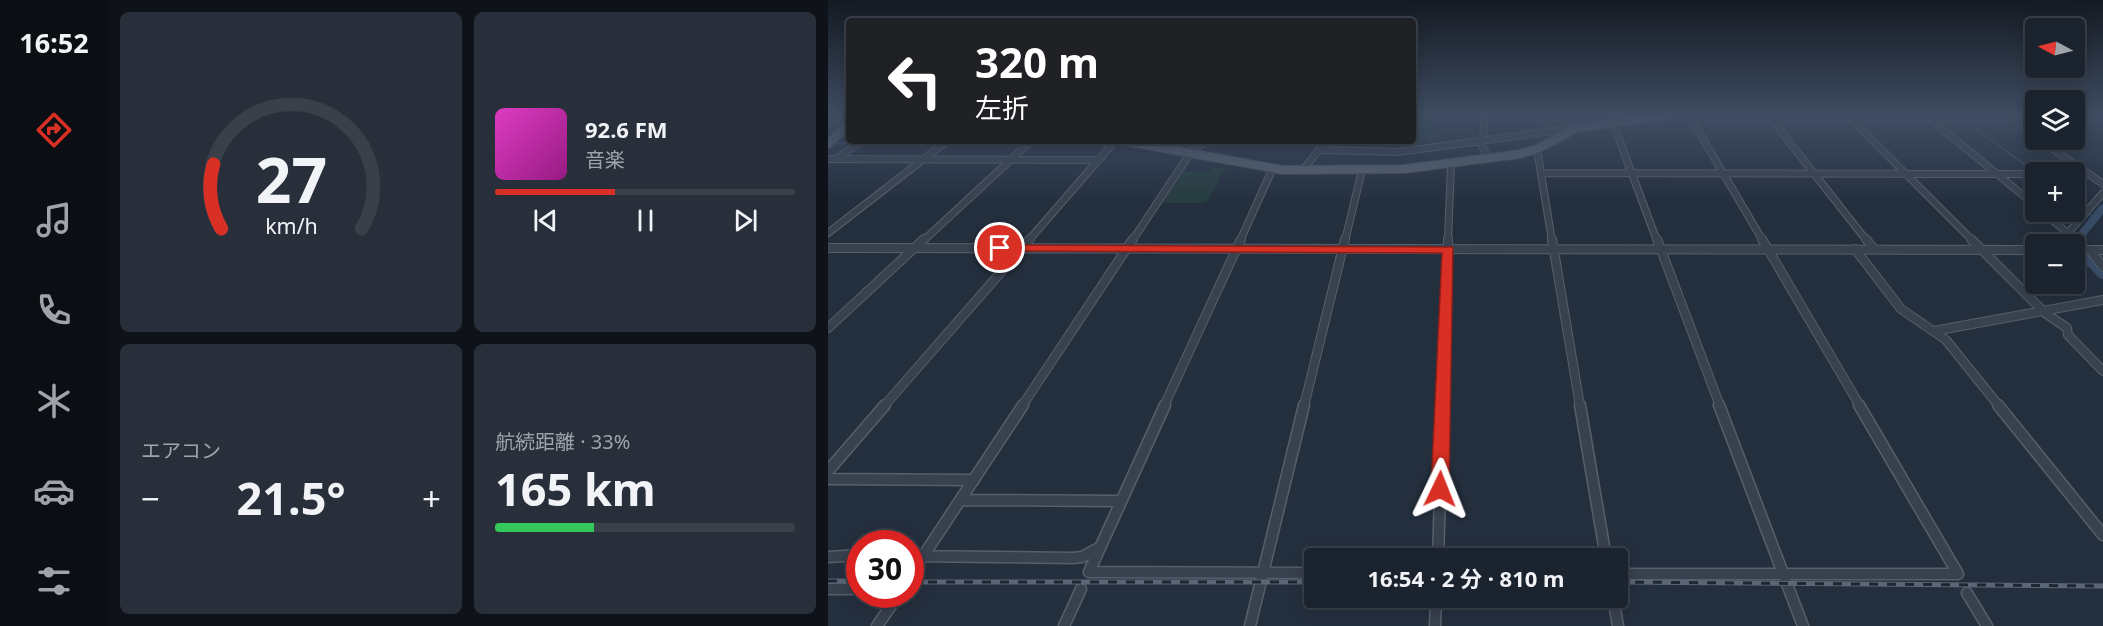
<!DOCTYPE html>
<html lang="ja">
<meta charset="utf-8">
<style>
body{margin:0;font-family:"Noto Sans","Noto Sans JP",sans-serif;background:#282f3a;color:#f1f3f6;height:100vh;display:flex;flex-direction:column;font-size:22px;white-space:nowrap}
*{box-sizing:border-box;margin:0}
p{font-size:20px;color:#a0a4aa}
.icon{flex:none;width:33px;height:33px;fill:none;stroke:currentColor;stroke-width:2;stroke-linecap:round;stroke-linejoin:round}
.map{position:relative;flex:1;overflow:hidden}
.side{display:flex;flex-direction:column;gap:12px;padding:12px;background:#0f1319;width:720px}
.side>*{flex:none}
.guide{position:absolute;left:18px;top:18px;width:570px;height:126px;border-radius:6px;box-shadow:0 3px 15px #0003,0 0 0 2px #39404a;background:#202124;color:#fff;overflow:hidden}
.needle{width:39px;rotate:277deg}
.controls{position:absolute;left:1197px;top:18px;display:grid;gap:12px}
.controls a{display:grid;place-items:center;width:60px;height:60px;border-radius:6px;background:#1b232e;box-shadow:0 3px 15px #0003,0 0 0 2px #39404a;font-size:30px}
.speed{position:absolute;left:18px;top:530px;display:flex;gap:12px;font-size:30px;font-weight:700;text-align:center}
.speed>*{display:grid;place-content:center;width:78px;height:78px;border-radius:50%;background:#1b232e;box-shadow:0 3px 15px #0003,0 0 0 2px #39404a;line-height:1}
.speed .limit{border:9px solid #d22;background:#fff;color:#111}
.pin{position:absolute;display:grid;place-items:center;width:51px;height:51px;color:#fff;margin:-26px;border:3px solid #fff;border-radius:50%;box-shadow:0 2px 6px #0007}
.me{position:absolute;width:66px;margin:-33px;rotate:2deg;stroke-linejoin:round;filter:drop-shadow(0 0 4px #0008)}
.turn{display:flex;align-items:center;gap:21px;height:126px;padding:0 30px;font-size:27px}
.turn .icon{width:78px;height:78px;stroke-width:2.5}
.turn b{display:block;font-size:42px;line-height:51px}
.big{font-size:45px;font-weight:700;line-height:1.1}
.side .card{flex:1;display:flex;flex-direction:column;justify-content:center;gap:9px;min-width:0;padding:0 21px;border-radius:9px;background:#282f3a}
.side .dial{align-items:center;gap:0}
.dial svg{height:156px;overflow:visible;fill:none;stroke:#39404a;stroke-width:7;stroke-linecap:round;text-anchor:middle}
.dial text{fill:#f1f3f6;stroke:none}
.song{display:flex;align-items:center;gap:18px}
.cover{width:72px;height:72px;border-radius:9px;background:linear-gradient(135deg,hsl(310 70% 55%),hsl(310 70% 35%))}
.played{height:6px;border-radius:3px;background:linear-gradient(90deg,#d93025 40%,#39404a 40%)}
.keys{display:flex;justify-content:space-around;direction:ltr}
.heat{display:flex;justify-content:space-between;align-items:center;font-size:33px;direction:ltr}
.charge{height:9px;border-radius:4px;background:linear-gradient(90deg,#34c759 33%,#39404a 0)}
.side .tiles{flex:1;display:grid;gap:12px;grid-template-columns:repeat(2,1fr)}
.trip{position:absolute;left:476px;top:548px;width:324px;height:60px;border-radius:6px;background:#1b232e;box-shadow:0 3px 15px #0003,0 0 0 2px #39404a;font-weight:700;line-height:60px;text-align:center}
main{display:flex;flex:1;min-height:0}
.dock{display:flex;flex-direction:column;width:108px;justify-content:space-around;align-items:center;background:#0b0e12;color:#a0a4aa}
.dock .icon{width:42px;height:42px}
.dock .current{color:#d93025}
.dock b{font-size:27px;color:#f1f3f6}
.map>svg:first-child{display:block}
.green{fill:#263c3f}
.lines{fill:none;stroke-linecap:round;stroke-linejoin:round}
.stream{stroke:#394c67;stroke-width:1.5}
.river{fill:#394c67;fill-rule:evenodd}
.minor-far2-casing{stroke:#565f6c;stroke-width:8}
.minor-far1-casing{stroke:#565f6c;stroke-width:10}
.minor-casing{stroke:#565f6c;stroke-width:13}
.major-casing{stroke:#414a57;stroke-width:10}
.minor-far2{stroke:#38414e;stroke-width:6}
.minor-far1{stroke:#38414e;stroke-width:8}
.minor{stroke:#38414e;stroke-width:10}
.major{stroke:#56606e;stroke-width:8}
.rail-casing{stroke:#5a6575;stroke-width:5}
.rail{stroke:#1d2633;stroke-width:3;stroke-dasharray:9;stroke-linecap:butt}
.route{fill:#d93025;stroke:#8d1f18;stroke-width:1.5}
</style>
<main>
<nav class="dock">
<b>16:52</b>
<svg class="icon current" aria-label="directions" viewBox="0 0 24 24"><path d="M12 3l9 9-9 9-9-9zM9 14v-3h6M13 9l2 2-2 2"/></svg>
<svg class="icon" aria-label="music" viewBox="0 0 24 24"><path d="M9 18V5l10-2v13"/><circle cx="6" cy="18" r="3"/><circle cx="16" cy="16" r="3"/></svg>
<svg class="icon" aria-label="phone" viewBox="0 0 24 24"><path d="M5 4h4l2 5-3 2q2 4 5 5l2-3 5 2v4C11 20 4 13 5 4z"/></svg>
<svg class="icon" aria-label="climate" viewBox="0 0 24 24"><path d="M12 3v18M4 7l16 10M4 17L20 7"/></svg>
<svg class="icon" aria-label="car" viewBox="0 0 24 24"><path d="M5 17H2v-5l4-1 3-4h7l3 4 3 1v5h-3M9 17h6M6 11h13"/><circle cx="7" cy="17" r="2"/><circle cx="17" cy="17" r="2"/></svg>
<svg class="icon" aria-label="filters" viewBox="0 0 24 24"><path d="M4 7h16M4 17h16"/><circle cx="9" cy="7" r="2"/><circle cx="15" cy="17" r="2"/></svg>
</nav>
<section class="side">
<div class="tiles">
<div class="card dial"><svg viewBox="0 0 100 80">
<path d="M14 69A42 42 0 1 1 86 69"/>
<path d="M14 69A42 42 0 0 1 10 36" stroke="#d93025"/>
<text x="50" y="56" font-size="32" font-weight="700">27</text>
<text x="50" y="72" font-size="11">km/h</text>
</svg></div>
<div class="card">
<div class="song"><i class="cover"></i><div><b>92.6 FM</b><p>音楽</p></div></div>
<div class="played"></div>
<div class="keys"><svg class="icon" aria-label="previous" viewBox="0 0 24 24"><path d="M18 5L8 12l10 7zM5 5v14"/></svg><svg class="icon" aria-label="pause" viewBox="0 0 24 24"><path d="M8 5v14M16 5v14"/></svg><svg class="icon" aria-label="next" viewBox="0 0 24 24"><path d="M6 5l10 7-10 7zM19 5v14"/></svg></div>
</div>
<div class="card"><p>エアコン</p>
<div class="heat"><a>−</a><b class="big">21.5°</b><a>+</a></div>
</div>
<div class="card"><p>航続距離 · 33%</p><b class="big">165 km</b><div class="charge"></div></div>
</div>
</section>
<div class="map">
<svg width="1275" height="626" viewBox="0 0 1275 626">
<rect width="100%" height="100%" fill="#242f3e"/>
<path class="green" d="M 585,115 L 622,115 L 603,122 L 601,125 L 613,137 L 607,140 L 585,141 Z
M 671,115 L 750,115 C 720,129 701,123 671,115 Z
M 386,168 L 398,168 L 378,203 L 334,203 L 356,171 L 379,171 Z"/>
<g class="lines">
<path class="stream" d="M 1137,121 L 1207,172
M 0,128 L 17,115
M 5,144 L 30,142
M 1246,202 L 1266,217"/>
<path class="river" d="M 1275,204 L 1275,214 L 1255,239 L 1260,255 L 1275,270 L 1275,279 L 1271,278 L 1250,256 L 1245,239 L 1272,205 Z"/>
<g class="minor-far2-casing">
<path id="minor-far2" d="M 861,115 L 935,241
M 1019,115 L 1145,241
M 941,116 L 1039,241
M 862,117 L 1208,118
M 1101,118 L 1208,206
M 1182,118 L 1208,136
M 1246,118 L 1275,118
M 785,123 L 829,241
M 655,140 L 657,115
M 1212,140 L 1275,184
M 652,141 L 660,159
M 332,147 L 341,141
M 709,149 L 724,241
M 493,150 L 570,152 L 748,128
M 361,152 L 380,141
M 0,159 L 271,160
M 8,159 L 34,141
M 475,170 L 495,145 L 486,141
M 713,173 L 1208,174
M 1214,212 L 1240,233 L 1239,241
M 0,233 L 119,141
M 1240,233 L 1275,193
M 95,241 L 203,141
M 200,241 L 287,141
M 304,241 L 363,152
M 412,241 L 444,170
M 517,241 L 534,170
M 620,241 L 623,163"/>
</g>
<g class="minor-far1-casing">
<path id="minor-far1" d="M 724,239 L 752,406
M 829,239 L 892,406
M 934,239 L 1032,406
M 1038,239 L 1046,249
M 1143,239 L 1217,313 L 1239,328 L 1240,335 L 1275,371
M 1238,244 L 1239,239
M 0,248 L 1208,250
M 1027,249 L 1073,309 L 1118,340 L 1171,406
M 1246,250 L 1275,250
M 1262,250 L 1275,267
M 0,328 L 96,239
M 1106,331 L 1275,300
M 56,406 L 202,239
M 194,406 L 305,239
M 336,406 L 413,239
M 476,406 L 517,239
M 615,406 L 620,239"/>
</g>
<g class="minor-casing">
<path id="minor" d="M 337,405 L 261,572 L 486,573
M 752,405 L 778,558
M 891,405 L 975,626
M 1170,405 L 1275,535
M 0,471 L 57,405
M 0,479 L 146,480
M 133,500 L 292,501
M 82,556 L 245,558 L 254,557 L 271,548
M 0,557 L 32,555
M 610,558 L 615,405
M 789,574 L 1130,574 L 1031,405
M 82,576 L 195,405
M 0,589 L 32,589
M 1139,593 L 1159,626
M 785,597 L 790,626
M 49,626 L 71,594
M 236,626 L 253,589
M 422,626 L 476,405
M 607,626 L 608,597"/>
</g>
<g class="major-casing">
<path id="major" d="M 296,141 L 455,170 L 576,169 L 692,154 L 709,149 L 749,128 L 845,115
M 0,144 L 21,124"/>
</g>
<use href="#minor-far2" class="minor-far2"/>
<use href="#minor-far1" class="minor-far1"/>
<use href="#minor" class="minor"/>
<use href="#major" class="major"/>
<g class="rail-casing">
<path id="rail" d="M 0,581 L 32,581
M 82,582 L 486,582
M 789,582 L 1275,586"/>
</g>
<use href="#rail" class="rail"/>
</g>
<linearGradient id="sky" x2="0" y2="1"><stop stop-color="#141a22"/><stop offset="0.57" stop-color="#3f4d63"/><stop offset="1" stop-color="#3f4d63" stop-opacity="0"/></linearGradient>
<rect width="1275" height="203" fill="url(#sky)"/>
<path class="route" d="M 172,245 L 625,247 L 621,489 L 618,494 L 612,496 L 606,494 L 603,489 L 614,253 L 168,251 L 168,246 Z"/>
</svg>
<div class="controls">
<a><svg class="needle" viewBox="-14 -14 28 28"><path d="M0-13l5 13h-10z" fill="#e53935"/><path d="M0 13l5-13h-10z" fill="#a0a4aa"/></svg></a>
<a><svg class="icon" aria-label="layers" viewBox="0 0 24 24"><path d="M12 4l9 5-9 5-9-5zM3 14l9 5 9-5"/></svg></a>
<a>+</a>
<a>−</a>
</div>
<div class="speed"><div class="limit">30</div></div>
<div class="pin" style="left:172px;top:248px;background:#d93025"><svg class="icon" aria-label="arrive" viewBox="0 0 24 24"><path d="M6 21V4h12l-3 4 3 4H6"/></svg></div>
<svg class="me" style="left:612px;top:489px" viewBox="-20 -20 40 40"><path d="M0-17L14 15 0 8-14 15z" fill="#d93025" stroke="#fff" stroke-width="4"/></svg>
<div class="trip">16:54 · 2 分 · 810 m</div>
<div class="guide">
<div class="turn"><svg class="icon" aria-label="left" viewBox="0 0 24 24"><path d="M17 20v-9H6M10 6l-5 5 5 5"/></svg><div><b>320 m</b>左折</div></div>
</div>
</div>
</main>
